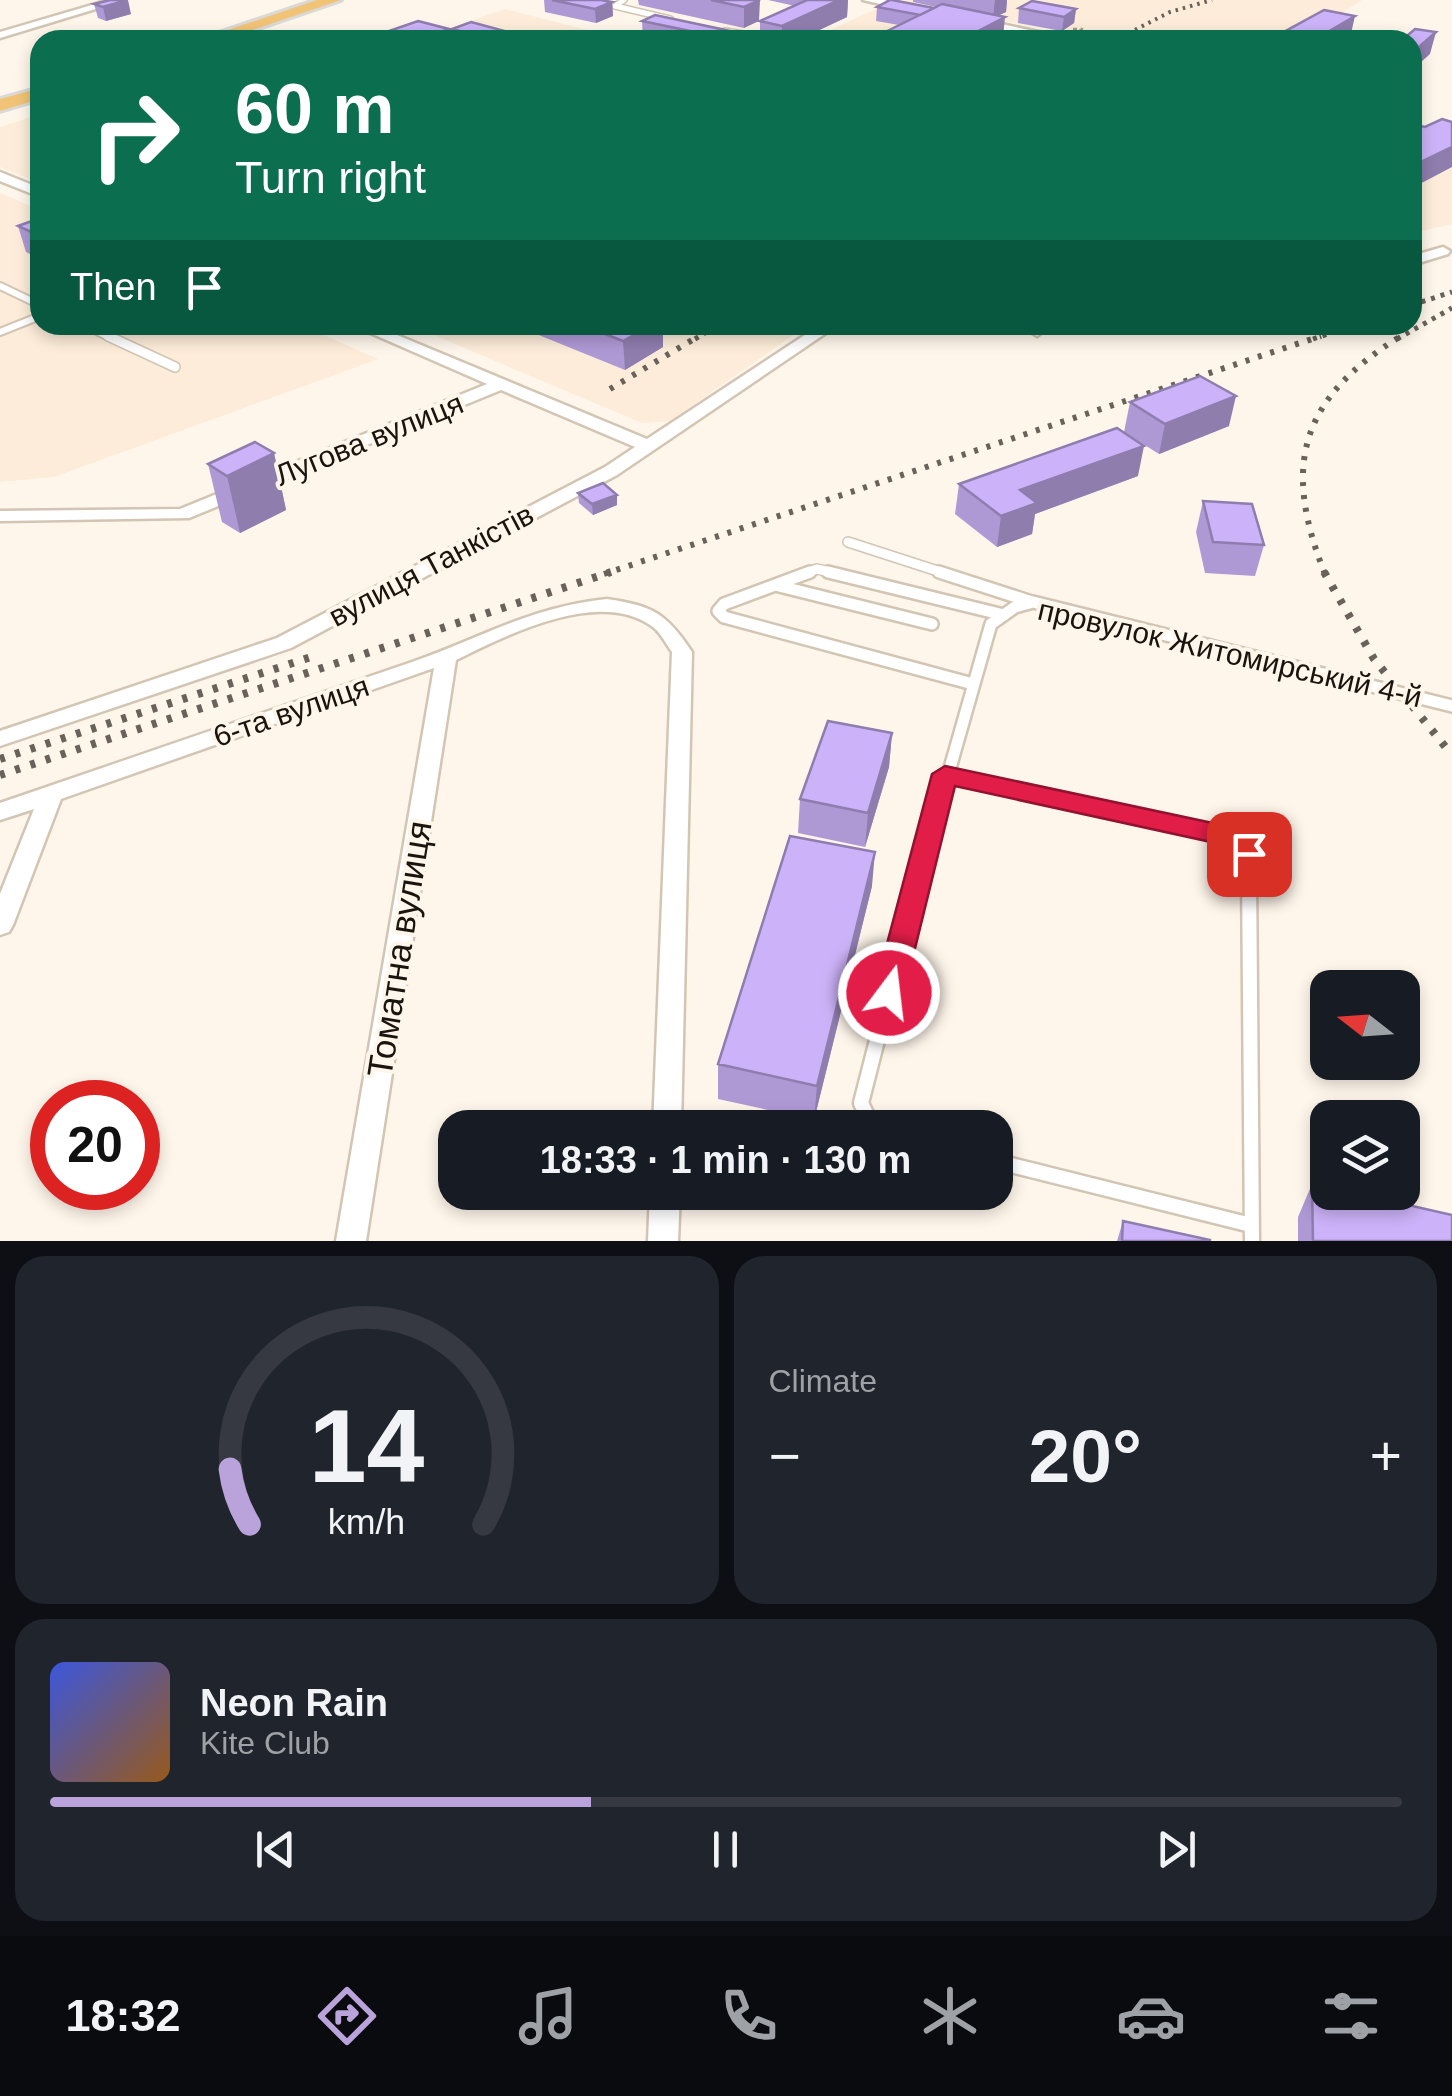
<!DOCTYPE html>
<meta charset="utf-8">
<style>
body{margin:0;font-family:Helvetica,sans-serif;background:#20242c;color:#f1f3f6;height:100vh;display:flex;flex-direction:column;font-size:38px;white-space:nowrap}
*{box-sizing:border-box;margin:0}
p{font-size:32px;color:#9ea1a6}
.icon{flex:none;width:55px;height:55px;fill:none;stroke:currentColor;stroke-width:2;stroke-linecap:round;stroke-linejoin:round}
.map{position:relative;height:1241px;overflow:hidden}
.details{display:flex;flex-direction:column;gap:15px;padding:15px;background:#0d0f14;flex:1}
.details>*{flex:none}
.top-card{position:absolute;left:30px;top:30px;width:1392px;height:305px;border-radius:30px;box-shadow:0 5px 15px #0003;background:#0b6e4f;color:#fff;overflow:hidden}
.needle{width:65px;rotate:287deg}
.controls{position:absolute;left:1310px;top:970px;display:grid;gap:20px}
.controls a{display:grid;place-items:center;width:110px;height:110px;border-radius:20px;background:#171b24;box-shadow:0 5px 15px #0003;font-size:50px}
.speed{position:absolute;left:30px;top:1080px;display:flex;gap:20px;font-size:50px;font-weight:700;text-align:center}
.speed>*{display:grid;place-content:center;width:130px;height:130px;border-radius:50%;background:#171b24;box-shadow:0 5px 15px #0003;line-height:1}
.speed .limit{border:15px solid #d22;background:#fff;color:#111}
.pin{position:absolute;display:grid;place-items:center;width:85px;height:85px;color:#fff;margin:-42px;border-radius:20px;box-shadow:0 5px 15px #0006}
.me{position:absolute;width:110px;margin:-55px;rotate:15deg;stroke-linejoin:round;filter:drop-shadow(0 0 8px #0008)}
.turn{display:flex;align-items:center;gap:35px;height:210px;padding:0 40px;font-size:45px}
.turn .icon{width:130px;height:130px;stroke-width:2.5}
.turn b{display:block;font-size:70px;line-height:85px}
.then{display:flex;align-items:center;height:95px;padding:0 40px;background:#0003;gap:20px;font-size:38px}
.big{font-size:75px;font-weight:700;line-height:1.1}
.details .widget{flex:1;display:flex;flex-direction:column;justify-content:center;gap:15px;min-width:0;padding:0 35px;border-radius:30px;background:#20242c}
.details .dial{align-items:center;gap:0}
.dial svg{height:260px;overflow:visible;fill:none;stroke:#363941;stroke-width:7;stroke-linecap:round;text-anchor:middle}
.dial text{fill:#f1f3f6;stroke:none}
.song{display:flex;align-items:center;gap:30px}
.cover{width:120px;height:120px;border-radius:15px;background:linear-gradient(135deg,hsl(230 70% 55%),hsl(30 70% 35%))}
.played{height:10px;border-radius:5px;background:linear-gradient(90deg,#baa3da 40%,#363941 40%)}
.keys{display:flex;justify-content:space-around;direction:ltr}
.heat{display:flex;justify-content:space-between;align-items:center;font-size:55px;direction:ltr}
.details .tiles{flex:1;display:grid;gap:15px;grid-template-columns:1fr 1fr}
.widget:last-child{grid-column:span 2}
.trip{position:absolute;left:438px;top:1110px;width:575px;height:100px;border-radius:30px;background:#171b24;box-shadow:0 5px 15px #0003;font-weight:700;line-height:100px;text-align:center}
.menu{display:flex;height:160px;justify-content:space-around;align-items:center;background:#090b0e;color:#9ea1a6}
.menu .icon{width:70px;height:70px}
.menu .active{color:#baa3da}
.menu b{font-size:45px;color:#f1f3f6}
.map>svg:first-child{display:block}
.built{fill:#fcecd9}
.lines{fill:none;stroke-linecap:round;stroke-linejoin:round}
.service-far4-casing{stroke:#d3c5b3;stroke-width:8}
.service-far3-casing{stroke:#d3c5b3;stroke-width:10}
.service-far2-casing{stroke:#d3c5b3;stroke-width:12}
.service-far1-casing{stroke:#d3c5b3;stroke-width:16}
.service-casing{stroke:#d3c5b3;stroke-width:19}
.minor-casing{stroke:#d3c5b3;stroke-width:5}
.primary-casing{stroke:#dad9d8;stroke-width:6}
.path{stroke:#a19990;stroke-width:2.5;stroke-dasharray:4 4;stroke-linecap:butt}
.service-far4{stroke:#fff;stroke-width:5}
.service-far3{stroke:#fff;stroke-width:6}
.service-far2{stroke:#fff;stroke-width:9}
.service-far1{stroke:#fff;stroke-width:11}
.service{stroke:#fff;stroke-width:14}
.minor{fill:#fff;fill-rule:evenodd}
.primary{fill:#f1c376;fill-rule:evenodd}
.rail-far3{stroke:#68625a;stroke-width:4;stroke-dasharray:2.5 5;stroke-linecap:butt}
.rail-far2{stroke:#68625a;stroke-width:5;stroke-dasharray:4 6;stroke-linecap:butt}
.rail-far1{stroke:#68625a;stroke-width:6;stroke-dasharray:4 9;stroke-linecap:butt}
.rail{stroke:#68625a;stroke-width:8;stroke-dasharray:5 11;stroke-linecap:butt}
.wall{fill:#af99d5}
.shaded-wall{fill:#8f7dae}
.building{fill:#ccb2f8;stroke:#8f7dae;stroke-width:2.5}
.route{fill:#e11d48;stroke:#92132f;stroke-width:2.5}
.labels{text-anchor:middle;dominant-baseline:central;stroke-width:8;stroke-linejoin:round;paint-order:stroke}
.street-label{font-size:30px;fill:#19140e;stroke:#fff6eb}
.near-street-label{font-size:35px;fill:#19140e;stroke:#fff6eb}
</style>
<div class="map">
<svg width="1452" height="1241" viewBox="0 0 1452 1241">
<rect width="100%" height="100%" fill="#fff6eb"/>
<path class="built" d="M 895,0 L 1362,0 L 1300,40 L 1106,40 Z
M 880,7 L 1032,40 L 809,40 Z
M 505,9 L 619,38 L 656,24 L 727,40 L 416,40 Z
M 40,114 L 40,183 L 0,167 L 0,127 Z
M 1412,133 L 1452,145 L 1452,224 L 1413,233 Z
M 0,193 L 40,210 L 40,325 L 301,325 L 378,359 L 54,477 L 0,482 Z
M 410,325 L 808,325 L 670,421 L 642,423 Z"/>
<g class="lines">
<g class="service-far4-casing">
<path id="service-far4" d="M 624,0 L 615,6 L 670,19
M 725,31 L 756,36 L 772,29"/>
</g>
<g class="service-far3-casing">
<path id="service-far3" d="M 0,286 L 40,305
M 84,325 L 113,339
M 0,332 L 40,316"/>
</g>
<g class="service-far2-casing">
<path id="service-far2" d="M 108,336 L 175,367
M 848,542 L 947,574
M 803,574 L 817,569 L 839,574"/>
</g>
<g class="service-far1-casing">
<path id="service-far1" d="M 810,572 L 724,604 L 718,611 L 724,617 L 973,684
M 828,572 L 1004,615
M 939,572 L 1032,602
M 775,585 L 932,624
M 945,775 L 1222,834 C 1242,841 1249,849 1249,870
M 921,870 L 991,624 L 1015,607 L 1033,602 L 1452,706"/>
</g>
<g class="service-casing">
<path id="service" d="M 1249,868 L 1252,1241
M 880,1128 L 868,1118 L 861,1103 L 921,868
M 995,1161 L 1251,1225"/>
</g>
<g class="minor-casing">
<path id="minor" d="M 109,0 L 125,0 L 0,38 L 0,32 Z
M 863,0 L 884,0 L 916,8 L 911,11 Z
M 978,19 L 1062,37 L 1067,40 L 1048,40 L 974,24 Z
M 0,172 L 40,188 L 40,197 L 0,181 Z
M 1443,247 L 1450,251 L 1448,254 L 1412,265 L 1412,256 Z
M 352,325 L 373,325 L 647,439 L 820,325 L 838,325 L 617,475 L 291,648 L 0,746 L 0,731 L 277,638 L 605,467 L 635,447 L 501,390 L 189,518 L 0,521 L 0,511 L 180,509 L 487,384 Z
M 1034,325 L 1051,325 L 1037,336 L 1029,331 Z
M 607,599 C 653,606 666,613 692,652 L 681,1128 L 653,1128 L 672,652 C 666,644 661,633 653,627 C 600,587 507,635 456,660 L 366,1241 L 336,1241 L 434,668 L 61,799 L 13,925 L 9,932 L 0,935 L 0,894 L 34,809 L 0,820 L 0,803 C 137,756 274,709 412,662 C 481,638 530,607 607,599 Z
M 650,1192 L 680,1192 L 678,1241 L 648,1241 Z"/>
</g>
<g class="primary-casing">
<path id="primary" d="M 317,0 L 341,0 L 223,40 L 198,40 Z
M 40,88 L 40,99 L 0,111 L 0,99 Z"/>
</g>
<path class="path" d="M 1073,29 L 1082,29 L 1074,35 L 1101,40"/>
<use href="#service-far4" class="service-far4"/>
<use href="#service-far3" class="service-far3"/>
<use href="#service-far2" class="service-far2"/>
<use href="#service-far1" class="service-far1"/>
<use href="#service" class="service"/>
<use href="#minor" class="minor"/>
<use href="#primary" class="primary"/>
<path class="rail-far3" d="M 1115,40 L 1170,12 L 1212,0"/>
<path class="rail-far2" d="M 1412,305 L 1452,292
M 695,339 L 718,325
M 1313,339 L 1354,325
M 1397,339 L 1452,308"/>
<path class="rail-far1" d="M 610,389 L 699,336
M 604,574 L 1321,336
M 1325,574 C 1281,464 1301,398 1401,336"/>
<path class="rail" d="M 1324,572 L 1374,659 L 1452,755
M 0,759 L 314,656
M 0,775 L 611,572"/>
</g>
<path class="wall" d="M 544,0 L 601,0 L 612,2 L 613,16 L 596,23 L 545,12 Z
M 638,0 L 759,0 L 744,28 L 639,5 Z
M 768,0 L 848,0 L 847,17 L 798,40 L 760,40 L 760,21 L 795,6 Z
M 913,0 L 1007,0 L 1006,12 L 999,15 L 1003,38 L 899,25 L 876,21 L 877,7 L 936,7 L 913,2 Z
M 94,4 L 131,14 L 106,21 L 98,18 Z
M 1019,8 L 1076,9 L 1074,23 L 1062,31 L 1018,23 Z
M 642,21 L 735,32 L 735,40 L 643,40 Z
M 452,29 L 538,40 L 454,40 Z
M 1442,119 L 1414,187 L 1412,187 L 1412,124 L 1425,127 Z
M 40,218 L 40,259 L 26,252 L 18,226 Z
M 514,325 L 663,325 L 663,347 L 625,370 Z
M 1130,402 L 1229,426 L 1159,454 L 1124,432 Z
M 274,453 L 286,510 L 240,533 L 222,522 L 208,464 Z
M 1138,476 L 1035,514 L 1032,534 L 997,547 L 955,514 L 959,484 Z
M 578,493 L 617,495 L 617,505 L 593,515 L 579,503 Z
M 1203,501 L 1264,545 L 1255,576 L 1205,573 L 1196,532 Z
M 892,733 L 889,767 L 865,847 L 798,833 L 800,799 Z
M 872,886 L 814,1120 L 718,1099 L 718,1064 Z
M 1312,1184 L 1452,1241 L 1298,1241 L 1298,1217 Z
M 1123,1221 L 1210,1241 L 1117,1241 Z"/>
<path class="shaded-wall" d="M 128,0 L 131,14 L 106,21 L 103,7 Z
M 760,0 L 759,21 L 744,28 L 744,7 Z
M 839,0 L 848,0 L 847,17 L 798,40 L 782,40 L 782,26 Z
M 995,0 L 1007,0 L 1006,12 L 993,18 Z
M 612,2 L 613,16 L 596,23 L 595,9 Z
M 1076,9 L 1074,23 L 1062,31 L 1064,17 Z
M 1355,16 L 1350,38 L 1346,40 L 1314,40 Z
M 1005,17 L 1003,38 L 999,40 L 961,40 Z
M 449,29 L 450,40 L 417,40 Z
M 735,32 L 735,40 L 722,40 L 722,38 Z
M 1436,32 L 1430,54 L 1412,70 L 1412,53 Z
M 700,34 L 700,40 L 686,40 Z
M 1452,147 L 1452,167 L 1414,187 L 1421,162 Z
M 652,325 L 663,325 L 663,347 L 625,370 L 623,341 Z
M 1236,396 L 1229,426 L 1159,454 L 1165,424 Z
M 1144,446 L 1138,476 L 1035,514 L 1032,534 L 997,547 L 1001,516 L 1020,490 Z
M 274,453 L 286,510 L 240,533 L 227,476 Z
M 617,495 L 617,505 L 593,515 L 592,504 Z
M 892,733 L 889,767 L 865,847 L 868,813 Z
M 875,852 L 872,886 L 814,1120 L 817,1086 Z"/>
<path class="building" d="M 110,0 L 127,0 L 103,7 L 94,4 Z
M 552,0 L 601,0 L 612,2 L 595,9 Z
M 711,0 L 760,0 L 744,7 Z
M 807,0 L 839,0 L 782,26 L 760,21 Z
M 890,0 L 892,0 L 934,8 L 920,15 L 877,7 Z
M 1032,1 L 1076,9 L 1064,17 L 1019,8 Z
M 942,4 L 1005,17 L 961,40 L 869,40 Z
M 1324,10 L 1355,16 L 1314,40 L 1269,40 Z
M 655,15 L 735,32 L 722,38 L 700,34 L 686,40 L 644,40 L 657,34 L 675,38 L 690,31 L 642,21 Z
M 418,21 L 449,29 L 417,40 L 363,40 Z
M 471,22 L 538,40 L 494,40 L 452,29 Z
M 1415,29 L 1436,32 L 1412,53 L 1412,40 L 1402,40 Z
M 1442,119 L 1452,122 L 1452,147 L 1421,162 L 1412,160 L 1412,124 L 1425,127 Z
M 40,218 L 40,236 L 18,226 Z
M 582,325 L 652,325 L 623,341 Z
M 1200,376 L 1236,396 L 1165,424 L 1130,402 Z
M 1117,428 L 1144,446 L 1020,490 L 1037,503 L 1001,516 L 959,484 Z
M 255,442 L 274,453 L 227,476 L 208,464 Z
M 603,483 L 617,495 L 592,504 L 578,493 Z
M 1203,501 L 1252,504 L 1264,545 L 1213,542 Z
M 828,721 L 892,733 L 868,813 L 800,799 Z
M 790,836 L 875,852 L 817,1086 L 718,1064 Z
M 1312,1184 L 1328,1187 L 1328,1192 L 1351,1192 L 1452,1215 L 1452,1241 L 1313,1241 Z
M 1123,1221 L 1210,1240 L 1210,1241 L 1122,1241 Z"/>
<path class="route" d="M 945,766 L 1222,825 L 1249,833 L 1263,854 L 1249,864 L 1220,844 L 955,786 L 904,993 L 900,1002 L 889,1005 L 878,1002 L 874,993 L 932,774 Z"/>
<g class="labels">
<g class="street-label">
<text transform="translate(369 439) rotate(-22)">Лугова вулиця</text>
<text transform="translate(431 565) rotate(-28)">вулиця Танкістів</text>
<text transform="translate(1230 653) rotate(13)">провулок Житомирський 4-й</text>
<text transform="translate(291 711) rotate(-19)">6-та вулиця</text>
</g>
<g class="near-street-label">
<text transform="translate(399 949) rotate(-81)">Томатна вулиця</text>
</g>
</g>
</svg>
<div class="controls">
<a><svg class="needle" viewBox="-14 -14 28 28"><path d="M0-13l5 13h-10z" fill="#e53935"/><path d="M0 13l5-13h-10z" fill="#9ea1a6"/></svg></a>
<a><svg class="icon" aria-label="layers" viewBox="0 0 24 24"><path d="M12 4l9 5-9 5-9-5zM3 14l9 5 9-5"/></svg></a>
</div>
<div class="speed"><div class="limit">20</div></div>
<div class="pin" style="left:1249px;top:854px;background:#d93025"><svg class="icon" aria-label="arrive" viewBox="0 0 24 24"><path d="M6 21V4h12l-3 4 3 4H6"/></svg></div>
<svg class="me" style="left:889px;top:993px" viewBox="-20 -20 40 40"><circle r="17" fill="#e11d48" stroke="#fff" stroke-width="3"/><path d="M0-11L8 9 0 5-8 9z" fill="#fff"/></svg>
<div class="trip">18:33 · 1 min · 130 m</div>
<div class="top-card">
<div class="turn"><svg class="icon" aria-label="right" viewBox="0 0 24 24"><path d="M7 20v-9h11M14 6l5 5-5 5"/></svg><div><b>60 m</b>Turn right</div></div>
<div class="then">Then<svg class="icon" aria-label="arrive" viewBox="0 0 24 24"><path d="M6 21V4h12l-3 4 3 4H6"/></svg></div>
</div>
</div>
<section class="details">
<div class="tiles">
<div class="widget dial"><svg viewBox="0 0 100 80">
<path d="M14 69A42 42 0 1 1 86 69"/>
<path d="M14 69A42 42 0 0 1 8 52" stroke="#baa3da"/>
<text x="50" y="56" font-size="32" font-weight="700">14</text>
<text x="50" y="72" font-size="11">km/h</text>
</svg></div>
<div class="widget"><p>Climate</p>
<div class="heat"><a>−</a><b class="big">20°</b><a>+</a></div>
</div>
<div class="widget">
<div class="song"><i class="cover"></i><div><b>Neon Rain</b><p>Kite Club</p></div></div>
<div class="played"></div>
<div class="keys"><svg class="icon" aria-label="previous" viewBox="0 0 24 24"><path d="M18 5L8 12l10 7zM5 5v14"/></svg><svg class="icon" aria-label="pause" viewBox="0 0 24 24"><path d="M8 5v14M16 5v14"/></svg><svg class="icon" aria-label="next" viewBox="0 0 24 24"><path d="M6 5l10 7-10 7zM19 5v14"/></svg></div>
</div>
</div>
</section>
<nav class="menu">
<b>18:32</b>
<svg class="icon active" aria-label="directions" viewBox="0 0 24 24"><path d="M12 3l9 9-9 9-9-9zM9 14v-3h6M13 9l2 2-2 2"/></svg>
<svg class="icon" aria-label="music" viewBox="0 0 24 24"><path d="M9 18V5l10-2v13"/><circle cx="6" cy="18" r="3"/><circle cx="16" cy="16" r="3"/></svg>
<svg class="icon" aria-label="phone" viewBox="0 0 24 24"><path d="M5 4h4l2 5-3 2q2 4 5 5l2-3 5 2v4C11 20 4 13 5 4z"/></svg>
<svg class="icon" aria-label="climate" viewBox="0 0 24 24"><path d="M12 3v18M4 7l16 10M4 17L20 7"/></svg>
<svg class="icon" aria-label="car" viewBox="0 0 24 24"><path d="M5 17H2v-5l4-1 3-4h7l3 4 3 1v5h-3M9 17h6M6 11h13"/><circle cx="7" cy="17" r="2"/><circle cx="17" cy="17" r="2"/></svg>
<svg class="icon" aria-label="filters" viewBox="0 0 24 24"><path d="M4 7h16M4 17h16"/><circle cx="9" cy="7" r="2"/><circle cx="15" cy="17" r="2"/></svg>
</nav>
